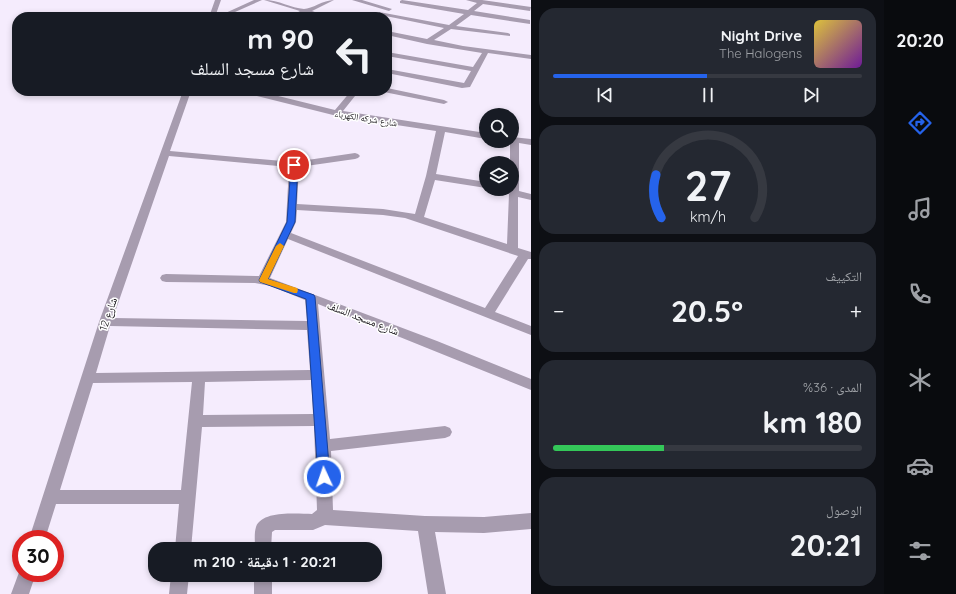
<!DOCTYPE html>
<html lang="ar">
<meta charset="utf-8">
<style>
body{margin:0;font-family:Quicksand,"Noto Naskh Arabic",sans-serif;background:#242831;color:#f1f3f6;direction:rtl;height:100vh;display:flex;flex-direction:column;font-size:15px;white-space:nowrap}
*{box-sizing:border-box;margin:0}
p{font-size:13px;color:#9ea1a6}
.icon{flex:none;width:22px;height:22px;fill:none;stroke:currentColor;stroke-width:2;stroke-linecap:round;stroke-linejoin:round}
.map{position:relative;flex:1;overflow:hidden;direction:ltr}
.details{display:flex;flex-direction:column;gap:8px;padding:8px;background:#0d0f14;width:353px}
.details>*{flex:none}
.banner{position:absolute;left:12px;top:12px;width:380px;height:84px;border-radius:16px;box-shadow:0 2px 6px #0003;direction:rtl;background:#171b24;color:#f1f3f6;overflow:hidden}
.controls{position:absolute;left:479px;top:108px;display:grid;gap:8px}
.controls a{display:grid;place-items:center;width:40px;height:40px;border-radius:50%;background:#171b24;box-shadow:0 2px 6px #0003;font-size:20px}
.speed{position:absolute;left:12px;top:530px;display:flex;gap:8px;font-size:20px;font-weight:700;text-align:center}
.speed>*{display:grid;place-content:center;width:52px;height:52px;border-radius:50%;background:#171b24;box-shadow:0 2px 6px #0003;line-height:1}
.speed .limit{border:6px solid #d22;background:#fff;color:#111}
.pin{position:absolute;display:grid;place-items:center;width:34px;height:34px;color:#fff;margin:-17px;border:2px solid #fff;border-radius:50%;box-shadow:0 1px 4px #0007}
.me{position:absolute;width:44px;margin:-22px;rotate:357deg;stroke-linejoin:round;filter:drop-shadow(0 0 3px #0008)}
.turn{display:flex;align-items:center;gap:14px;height:84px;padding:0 12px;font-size:18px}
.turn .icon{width:52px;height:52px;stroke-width:2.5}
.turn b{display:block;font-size:28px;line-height:34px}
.big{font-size:30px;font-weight:700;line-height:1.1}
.details .tile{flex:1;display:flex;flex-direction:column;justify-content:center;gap:6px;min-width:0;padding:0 14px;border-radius:16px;background:#242831}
.details .dial{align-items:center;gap:0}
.dial svg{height:104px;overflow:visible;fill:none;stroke:#363941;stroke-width:7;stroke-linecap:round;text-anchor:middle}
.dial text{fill:#f1f3f6;stroke:none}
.song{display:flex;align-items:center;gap:12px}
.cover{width:48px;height:48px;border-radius:6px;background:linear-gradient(135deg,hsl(50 70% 55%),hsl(280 70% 35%))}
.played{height:4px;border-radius:2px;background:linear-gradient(90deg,#2563eb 50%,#363941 50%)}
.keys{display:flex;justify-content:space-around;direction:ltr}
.heat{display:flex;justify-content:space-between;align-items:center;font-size:22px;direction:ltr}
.charge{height:6px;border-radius:3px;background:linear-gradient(90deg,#34c759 36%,#363941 0)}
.trip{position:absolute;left:148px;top:542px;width:234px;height:40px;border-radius:16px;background:#171b24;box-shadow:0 2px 6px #0003;font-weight:700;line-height:40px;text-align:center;direction:rtl}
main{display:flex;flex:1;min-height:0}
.menu{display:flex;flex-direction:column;width:72px;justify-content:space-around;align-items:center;background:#090b0e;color:#9ea1a6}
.menu .icon{width:28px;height:28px}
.menu .current{color:#2563eb}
.menu b{font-size:18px;color:#f1f3f6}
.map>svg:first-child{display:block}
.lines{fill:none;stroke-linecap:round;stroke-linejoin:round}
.minor{fill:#a79caf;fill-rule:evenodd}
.route{fill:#2563eb;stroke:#184099}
.slow{fill:#f59e0b}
.labels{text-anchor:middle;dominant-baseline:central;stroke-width:3;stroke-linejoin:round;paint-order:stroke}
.far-street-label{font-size:9px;fill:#161318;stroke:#fff}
.street-label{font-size:11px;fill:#161318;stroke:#fff}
</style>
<main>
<nav class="menu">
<b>20:20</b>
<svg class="icon current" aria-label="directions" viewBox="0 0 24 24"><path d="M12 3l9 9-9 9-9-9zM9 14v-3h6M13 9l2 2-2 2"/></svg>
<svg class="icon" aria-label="music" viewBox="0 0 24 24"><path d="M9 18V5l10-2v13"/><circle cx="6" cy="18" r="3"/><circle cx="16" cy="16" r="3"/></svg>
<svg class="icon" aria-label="phone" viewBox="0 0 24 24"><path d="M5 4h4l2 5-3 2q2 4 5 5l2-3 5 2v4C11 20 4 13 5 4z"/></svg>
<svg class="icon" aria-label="climate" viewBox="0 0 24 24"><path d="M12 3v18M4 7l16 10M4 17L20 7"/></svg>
<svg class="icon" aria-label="car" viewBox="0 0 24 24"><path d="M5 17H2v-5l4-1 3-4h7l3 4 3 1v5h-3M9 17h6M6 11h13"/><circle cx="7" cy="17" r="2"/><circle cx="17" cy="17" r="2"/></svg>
<svg class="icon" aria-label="filters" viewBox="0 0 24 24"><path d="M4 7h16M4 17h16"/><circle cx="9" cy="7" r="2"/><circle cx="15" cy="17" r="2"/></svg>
</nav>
<section class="details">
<div class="tile">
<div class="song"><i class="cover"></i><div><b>Night Drive</b><p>The Halogens</p></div></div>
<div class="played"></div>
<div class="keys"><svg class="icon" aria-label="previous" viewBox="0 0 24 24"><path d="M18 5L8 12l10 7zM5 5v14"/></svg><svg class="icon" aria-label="pause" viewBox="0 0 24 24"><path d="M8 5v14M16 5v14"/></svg><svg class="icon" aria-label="next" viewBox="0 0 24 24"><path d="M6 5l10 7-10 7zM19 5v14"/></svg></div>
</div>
<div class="tile dial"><svg viewBox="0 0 100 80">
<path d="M14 69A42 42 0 1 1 86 69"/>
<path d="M14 69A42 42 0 0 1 10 36" stroke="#2563eb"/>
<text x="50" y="56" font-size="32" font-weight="700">27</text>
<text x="50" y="72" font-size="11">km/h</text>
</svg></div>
<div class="tile"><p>التكييف</p>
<div class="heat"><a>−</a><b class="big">20.5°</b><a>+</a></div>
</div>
<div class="tile"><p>المدى · 36%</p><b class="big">180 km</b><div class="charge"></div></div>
<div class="tile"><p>الوصول</p><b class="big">20:21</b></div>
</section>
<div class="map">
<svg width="531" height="594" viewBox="0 0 531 594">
<rect width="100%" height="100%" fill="#f5ecfd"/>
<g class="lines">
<path class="minor" d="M 215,0 L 221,0 L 215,17 L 209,17 Z
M 254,0 L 262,0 L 226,16 L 221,15 Z
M 264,0 C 279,0 291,8 304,9 C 312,9 323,0 334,0 L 312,11 L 329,17 L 319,17 L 306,13 L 297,17 L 289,17 L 300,11 Z
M 352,0 L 362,0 L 392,9 L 389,11 Z
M 402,0 L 468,10 L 477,3 L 466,0 L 482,0 L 531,7 L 530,11 L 483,4 L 474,11 L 530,20 L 530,24 L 471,15 L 456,26 L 508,33 L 510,34 L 510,36 L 451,29 L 434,40 L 463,46 L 531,55 L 531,59 L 488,53 L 470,87 L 462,88 L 387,73 L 387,69 L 464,83 L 471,71 L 387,56 L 387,52 L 473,67 L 482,53 L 427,44 L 387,35 L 387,31 L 427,39 L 444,28 L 381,15 L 379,14 L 379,12 L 449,25 L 464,14 L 400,3 L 400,1 Z
M 387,88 L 444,100 L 448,102 L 444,104 L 384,92 L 387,91 Z
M 183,91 L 191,91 L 170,151 L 294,162 L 355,153 L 358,154 L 360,156 L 358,158 L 355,159 L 299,167 L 297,204 L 383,209 L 415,214 L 426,176 L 436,131 L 337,116 L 245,93 L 244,91 L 258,91 L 335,110 L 351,91 L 359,91 L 343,111 L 486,133 L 486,139 L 445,132 L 436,174 L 486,182 L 486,188 L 435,180 L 424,217 L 507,244 L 509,194 L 498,191 L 496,189 L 512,189 L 512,163 L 510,163 L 510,142 L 508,141 L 512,141 L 512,137 L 531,139 L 531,145 L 519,143 L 519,191 L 531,194 L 531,200 L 518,197 L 518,248 L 531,252 L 531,259 L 528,259 L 495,312 L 531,326 L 531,335 L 288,239 L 270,278 L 437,341 L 531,379 L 531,390 L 318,304 L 330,439 L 445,426 L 450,428 L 452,432 L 450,436 L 445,438 L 331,451 L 333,510 L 425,516 L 484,517 L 531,513 L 531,529 L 484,533 L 435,532 L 446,594 L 428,594 L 418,531 L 325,525 L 313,530 L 275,530 L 272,532 L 271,549 L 255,549 C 255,542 254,533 256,527 C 262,510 298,514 312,514 L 317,510 L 314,426 L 202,427 L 191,549 L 175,549 L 179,504 L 56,504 L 45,539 L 29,539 L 99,322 ZM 169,156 L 289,167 L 286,222 L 259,276 L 166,274 L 162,275 L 160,278 L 162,281 L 166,282 L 255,283 L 271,286 L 305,300 L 307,321 L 113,318 ZM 297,210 L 383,215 L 405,218 L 518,256 L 485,308 L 291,233 L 296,222 ZM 110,326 L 307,330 L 310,370 L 96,373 ZM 311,380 L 313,414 L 203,415 L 205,382 ZM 192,382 L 181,490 L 60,490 L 93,383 Z
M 21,567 L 21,573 L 36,573 L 29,594 L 11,594 Z
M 171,575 L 189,575 L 187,594 L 169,594 Z
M 254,575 L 272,575 L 272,594 L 254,594 Z"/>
</g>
<path class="route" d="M 294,163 L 298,165 L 295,222 L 268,279 L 314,295 L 315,297 L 330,477 L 328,481 L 324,482 L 320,481 L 318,477 L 306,299 L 260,282 L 259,280 L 287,222 L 291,165 Z"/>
<path class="slow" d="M 280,243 L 284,246 L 268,279 L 297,288 L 298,290 L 297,293 L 294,293 L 260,282 L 259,280 L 276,246 Z"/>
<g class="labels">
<g class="far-street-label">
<text transform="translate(366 118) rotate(9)">شارع شركه الكهرباء</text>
</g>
<g class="street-label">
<text transform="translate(108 314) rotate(-71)">شارع 12</text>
<text transform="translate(363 318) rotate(21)">شارع مسجد السلف</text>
</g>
</g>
</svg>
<div class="controls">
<a><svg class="icon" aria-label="search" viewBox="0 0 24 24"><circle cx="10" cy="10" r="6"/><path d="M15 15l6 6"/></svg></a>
<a><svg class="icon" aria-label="layers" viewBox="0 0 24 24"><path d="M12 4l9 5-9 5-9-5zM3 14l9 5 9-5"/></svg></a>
</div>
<div class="speed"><div class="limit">30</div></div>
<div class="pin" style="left:294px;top:165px;background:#d93025"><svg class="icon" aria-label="arrive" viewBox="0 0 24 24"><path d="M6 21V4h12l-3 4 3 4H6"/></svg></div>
<svg class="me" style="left:324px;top:477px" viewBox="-20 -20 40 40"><circle r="17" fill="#2563eb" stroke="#fff" stroke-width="3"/><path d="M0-11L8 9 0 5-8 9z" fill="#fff"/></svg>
<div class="trip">20:21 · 1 دقيقة · 210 m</div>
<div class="banner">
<div class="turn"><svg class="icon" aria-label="left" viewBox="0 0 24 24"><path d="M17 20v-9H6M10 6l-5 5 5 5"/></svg><div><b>90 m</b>شارع مسجد السلف</div></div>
</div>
</div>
</main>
